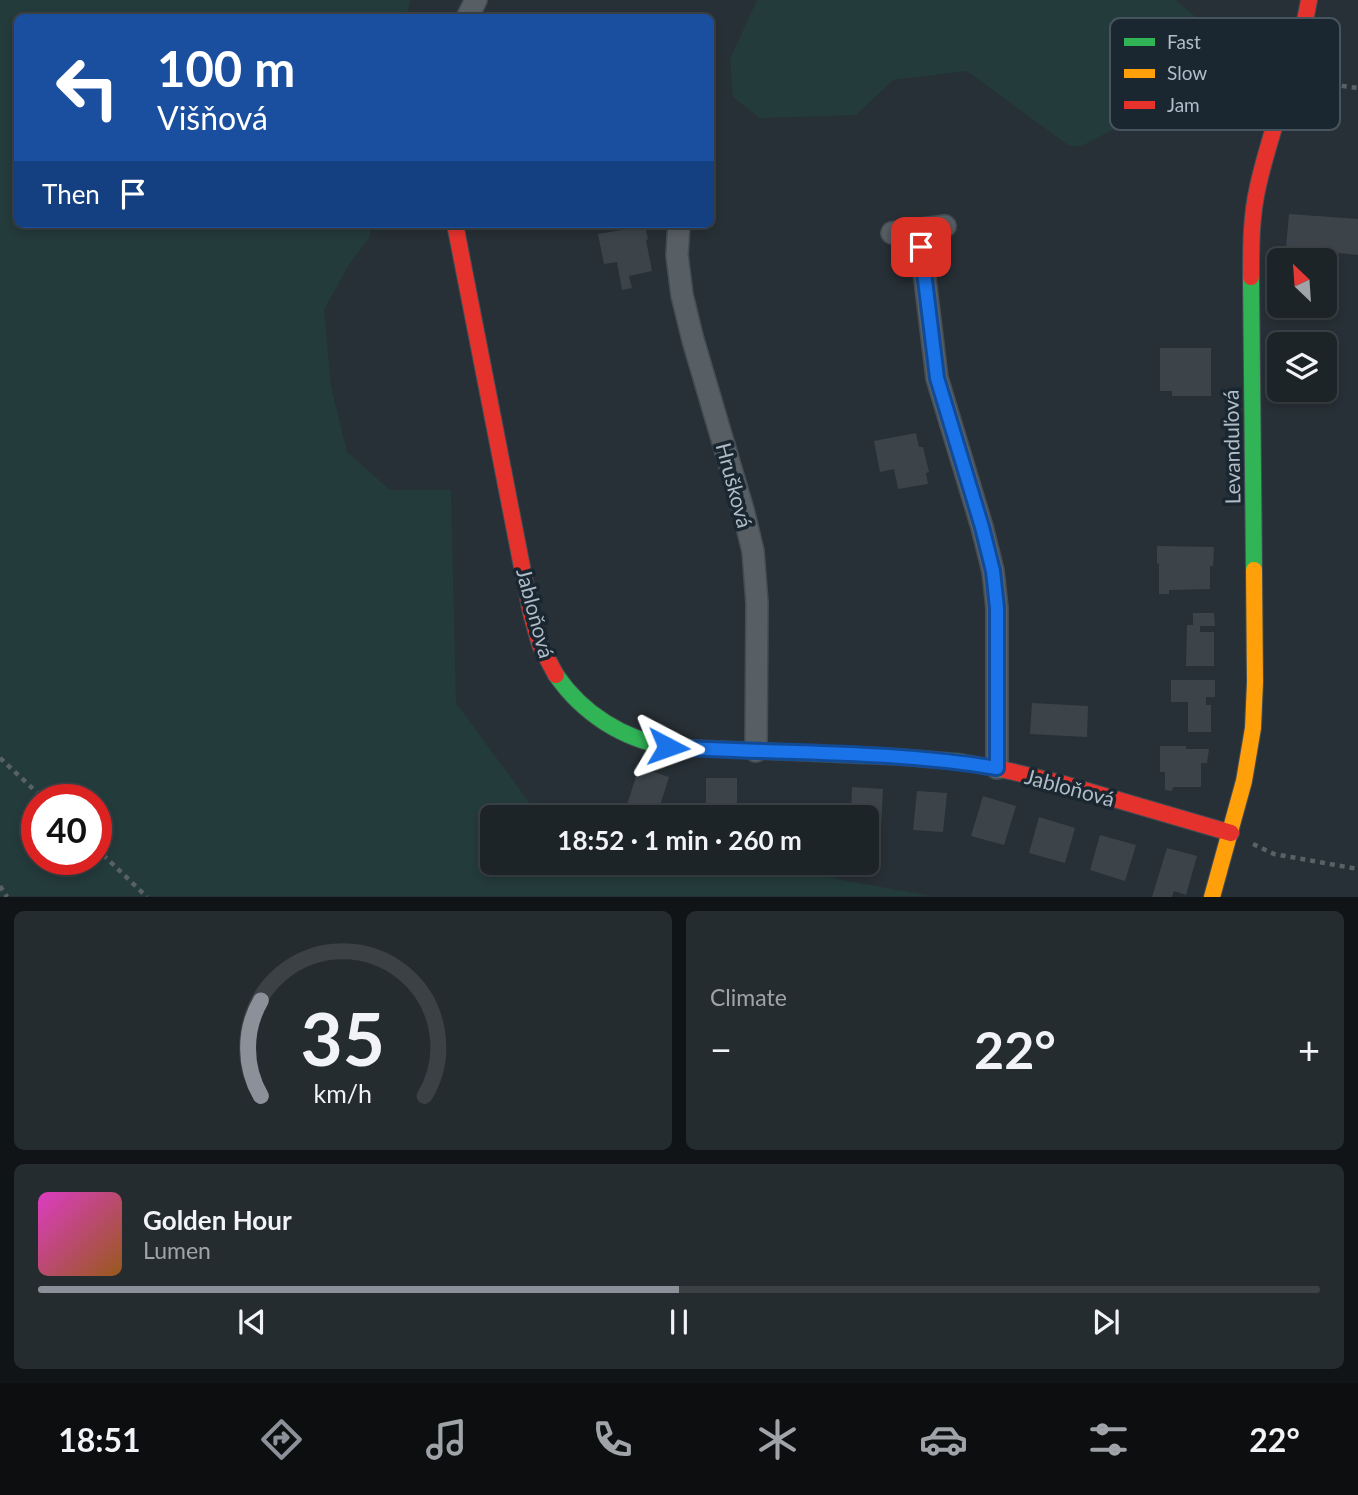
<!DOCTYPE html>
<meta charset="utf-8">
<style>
body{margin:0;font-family:Lato,sans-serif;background:#252c30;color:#f1f3f6;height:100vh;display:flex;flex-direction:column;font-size:26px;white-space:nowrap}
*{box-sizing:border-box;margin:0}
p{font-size:23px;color:#a0a4a8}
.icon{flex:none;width:38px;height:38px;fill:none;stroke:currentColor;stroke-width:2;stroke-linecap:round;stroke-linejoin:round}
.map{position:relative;height:897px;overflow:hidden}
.sheet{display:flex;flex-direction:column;gap:14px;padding:14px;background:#101416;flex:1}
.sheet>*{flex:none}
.guide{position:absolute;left:14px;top:14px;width:700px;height:214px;border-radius:10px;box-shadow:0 4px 10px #0003,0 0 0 2px #3b4145;background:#1a4fa0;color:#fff;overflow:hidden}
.needle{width:46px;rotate:335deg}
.fabs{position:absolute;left:1267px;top:248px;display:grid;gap:14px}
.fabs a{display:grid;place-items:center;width:70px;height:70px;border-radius:10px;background:#1d2428;box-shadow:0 4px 10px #0003,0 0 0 2px #3b4145;font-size:35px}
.speed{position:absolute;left:21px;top:784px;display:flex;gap:14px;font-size:35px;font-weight:700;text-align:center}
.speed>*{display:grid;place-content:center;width:91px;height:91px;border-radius:50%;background:#1d2428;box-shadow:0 4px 10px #0003,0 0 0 2px #3b4145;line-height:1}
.speed .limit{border:10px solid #d22;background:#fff;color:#111}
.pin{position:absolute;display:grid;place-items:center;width:60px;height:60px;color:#fff;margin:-30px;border-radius:14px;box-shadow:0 4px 10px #0006}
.me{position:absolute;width:77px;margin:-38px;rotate:94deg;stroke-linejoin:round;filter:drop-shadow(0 0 5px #0008)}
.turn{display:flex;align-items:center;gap:24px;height:147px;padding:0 28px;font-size:32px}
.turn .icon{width:91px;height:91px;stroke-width:2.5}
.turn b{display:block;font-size:49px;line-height:60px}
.then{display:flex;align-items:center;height:66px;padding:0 28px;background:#0003;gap:14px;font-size:26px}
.big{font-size:52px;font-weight:700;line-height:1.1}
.sheet .widget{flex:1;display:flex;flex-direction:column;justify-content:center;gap:10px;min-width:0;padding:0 24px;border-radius:10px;background:#252c30}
.sheet .dial{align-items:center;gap:0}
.dial svg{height:182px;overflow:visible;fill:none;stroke:#3b4145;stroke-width:7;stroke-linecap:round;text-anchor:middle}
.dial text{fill:#f1f3f6;stroke:none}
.song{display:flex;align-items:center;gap:21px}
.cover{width:84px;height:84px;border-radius:10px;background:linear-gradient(135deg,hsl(310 70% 55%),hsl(30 70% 35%))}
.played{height:7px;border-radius:4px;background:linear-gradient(90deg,#8c9099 50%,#3b4145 50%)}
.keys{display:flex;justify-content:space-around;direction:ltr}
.heat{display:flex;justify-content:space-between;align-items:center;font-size:38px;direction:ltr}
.sheet .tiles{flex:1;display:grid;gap:14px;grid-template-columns:1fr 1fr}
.widget:last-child{grid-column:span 2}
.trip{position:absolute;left:480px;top:805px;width:399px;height:70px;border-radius:10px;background:#1d2428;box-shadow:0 4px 10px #0003,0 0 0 2px #3b4145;font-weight:700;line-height:70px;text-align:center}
.menu{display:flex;height:112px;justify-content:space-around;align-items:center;background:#0c0e10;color:#a0a4a8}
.menu .icon{width:49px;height:49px}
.menu .active{color:#8c9099}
.menu b{font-size:32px;color:#f1f3f6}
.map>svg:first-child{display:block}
.green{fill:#243b3b;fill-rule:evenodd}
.building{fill:#3c444a}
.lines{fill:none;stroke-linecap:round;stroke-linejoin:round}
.street-casing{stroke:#444d53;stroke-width:24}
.fast-casing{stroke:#444d53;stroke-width:18}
.slow-casing{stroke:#444d53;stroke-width:18}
.jam-casing{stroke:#444d53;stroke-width:18}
.path{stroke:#586266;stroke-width:4.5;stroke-dasharray:5 5;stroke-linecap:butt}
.street{stroke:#575e64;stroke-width:21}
.fast{stroke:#30b455;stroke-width:16}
.slow{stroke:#ff9f0a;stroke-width:16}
.jam{stroke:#e5322d;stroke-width:16}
.route-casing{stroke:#114b97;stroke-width:18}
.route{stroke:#1a73e8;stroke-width:12}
.labels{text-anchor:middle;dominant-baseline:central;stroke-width:7;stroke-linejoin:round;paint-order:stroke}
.street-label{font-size:21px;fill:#b0bdc8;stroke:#1a2731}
.key{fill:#1a2731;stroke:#47545e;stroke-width:2}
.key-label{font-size:19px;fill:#b0bdc8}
</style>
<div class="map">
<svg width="1358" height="897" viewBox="0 0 1358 897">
<rect width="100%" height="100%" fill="#273036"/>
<path class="green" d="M 0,0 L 410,0 L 406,18 L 18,18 L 18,224 L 371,224 L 370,236 L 348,266 L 324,310 L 331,387 L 347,452 L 390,490 L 451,490 L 456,703 L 540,817 L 492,817 L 492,863 L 746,863 L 932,896 L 0,896 ZM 37,800 L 96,800 L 96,859 L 37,859 Z
M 757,0 L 1176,0 L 1223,41 L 1229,83 L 1211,94 L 1163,103 L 1080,147 L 1068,145 L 967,71 L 893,80 L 856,115 L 760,118 L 733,97 L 730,59 Z"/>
<path class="building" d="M 1289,214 L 1358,219 L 1358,255 L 1319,251 L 1318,261 L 1292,261 L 1293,248 L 1286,248 Z
M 645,226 L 648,239 L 646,240 L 652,271 L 629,276 L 632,288 L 622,290 L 617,262 L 604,264 L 598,234 Z
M 1160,348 L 1211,348 L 1211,396 L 1172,396 L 1172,391 L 1160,391 Z
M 916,433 L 919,447 L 923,447 L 929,472 L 926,473 L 928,484 L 898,489 L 894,469 L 880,472 L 874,441 Z
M 1157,546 L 1214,547 L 1213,566 L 1210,566 L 1210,589 L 1169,590 L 1169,594 L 1159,594 L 1159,563 L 1157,564 Z
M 1193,613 L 1214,613 L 1215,626 L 1200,626 L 1200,632 L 1214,632 L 1214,666 L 1186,666 L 1187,625 L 1193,625 Z
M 1171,680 L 1215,680 L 1215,697 L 1206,697 L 1206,705 L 1211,705 L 1211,732 L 1188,732 L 1188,702 L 1171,702 Z
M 1032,703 L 1088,706 L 1087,737 L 1030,734 Z
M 1160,746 L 1186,746 L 1186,749 L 1209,749 L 1207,763 L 1201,763 L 1201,787 L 1173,787 L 1172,791 L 1165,790 L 1165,772 L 1160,772 Z
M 639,767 L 669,777 L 657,815 L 627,805 Z
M 706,778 L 737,778 L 737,817 L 706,817 Z
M 852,787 L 883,789 L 881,828 L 870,828 L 869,838 L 866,838 L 866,817 L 851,817 Z
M 917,791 L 947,793 L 943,832 L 913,830 Z
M 983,796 L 1016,806 L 1004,845 L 971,836 Z
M 1039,817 L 1075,828 L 1065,863 L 1029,853 Z
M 1100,835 L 1136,845 L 1125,881 L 1090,870 Z
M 1167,848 L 1197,856 L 1186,895 L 1174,891 L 1172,897 L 1152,897 Z"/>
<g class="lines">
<g class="street-casing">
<path id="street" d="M 467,18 L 476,0
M 679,224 L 677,255 L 682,295 L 693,340 L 743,510 L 753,551 L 757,603 L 756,751
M 919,230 L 937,378 L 982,527 L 993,571 L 997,608 L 997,768
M 892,233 L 945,226"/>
</g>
<g class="fast-casing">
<path id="fast" d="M 1251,277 L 1254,570
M 556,675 C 583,714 623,739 669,747 L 901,757 L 961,762 L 1005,770"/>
</g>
<g class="slow-casing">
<path id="slow" d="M 1212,897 L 1244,781 L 1253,728 L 1255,682 L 1254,570"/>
</g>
<g class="jam-casing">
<path id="jam" d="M 455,224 L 531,613 L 540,645 L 556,675
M 1251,277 C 1251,247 1251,216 1258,186 C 1272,123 1298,64 1309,0
M 1005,770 L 1060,783 L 1231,833"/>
</g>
<path class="path" d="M 1312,82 L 1358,88
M 0,758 L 45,800
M 1253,844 L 1274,854 L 1358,869
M 96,848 L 147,897
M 0,886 L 7,897"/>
<use href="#street" class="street"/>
<use href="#fast" class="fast"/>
<use href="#slow" class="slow"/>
<use href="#jam" class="jam"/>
</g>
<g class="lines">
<g class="route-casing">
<path id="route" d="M 668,747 C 778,754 888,750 997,768 L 997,608 L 993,571 L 982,527 L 937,378 L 921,247"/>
</g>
<use href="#route" class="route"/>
</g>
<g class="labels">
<g class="street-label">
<text transform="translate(1231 447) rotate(-91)">Levanduľová</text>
<text transform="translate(735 485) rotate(75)">Hrušková</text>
<text transform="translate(536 613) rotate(75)">Jabloňová</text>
<text transform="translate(1070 787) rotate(15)">Jabloňová</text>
</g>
</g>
<rect x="1110" y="18" width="230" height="112" rx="10" class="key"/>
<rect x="1124" y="38" width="31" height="8" fill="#30b455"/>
<rect x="1124" y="69" width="31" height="9" fill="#ff9f0a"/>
<rect x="1124" y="101" width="31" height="8" fill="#e5322d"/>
<g class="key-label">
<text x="1167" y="49">Fast</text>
<text x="1167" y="80">Slow</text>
<text x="1167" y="112">Jam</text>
</g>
</svg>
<div class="fabs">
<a><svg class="needle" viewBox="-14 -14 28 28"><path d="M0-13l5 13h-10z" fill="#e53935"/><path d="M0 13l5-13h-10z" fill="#a0a4a8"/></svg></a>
<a><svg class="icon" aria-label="layers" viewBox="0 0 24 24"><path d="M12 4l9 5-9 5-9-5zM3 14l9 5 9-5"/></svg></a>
</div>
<div class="speed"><div class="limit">40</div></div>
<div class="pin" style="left:921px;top:247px;background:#d93025"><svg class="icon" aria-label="arrive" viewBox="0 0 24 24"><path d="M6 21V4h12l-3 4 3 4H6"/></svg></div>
<svg class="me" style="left:668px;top:747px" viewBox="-20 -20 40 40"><path d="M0-17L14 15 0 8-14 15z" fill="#1a73e8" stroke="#fff" stroke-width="4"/></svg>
<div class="trip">18:52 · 1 min · 260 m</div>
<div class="guide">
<div class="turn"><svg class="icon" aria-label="left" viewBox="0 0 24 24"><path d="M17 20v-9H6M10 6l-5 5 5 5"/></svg><div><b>100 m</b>Višňová</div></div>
<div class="then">Then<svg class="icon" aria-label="arrive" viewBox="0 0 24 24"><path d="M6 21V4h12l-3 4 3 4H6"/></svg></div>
</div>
</div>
<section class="sheet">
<div class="tiles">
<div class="widget dial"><svg viewBox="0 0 100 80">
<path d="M14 69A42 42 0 1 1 86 69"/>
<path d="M14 69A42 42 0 0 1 14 27" stroke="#8c9099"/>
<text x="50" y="56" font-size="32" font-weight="700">35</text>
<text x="50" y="72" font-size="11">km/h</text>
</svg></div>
<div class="widget"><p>Climate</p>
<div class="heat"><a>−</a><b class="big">22°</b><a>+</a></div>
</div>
<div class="widget">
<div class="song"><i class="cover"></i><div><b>Golden Hour</b><p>Lumen</p></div></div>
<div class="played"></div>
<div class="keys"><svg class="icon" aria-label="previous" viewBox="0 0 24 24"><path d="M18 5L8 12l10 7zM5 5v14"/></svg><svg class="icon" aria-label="pause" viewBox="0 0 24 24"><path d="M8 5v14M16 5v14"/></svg><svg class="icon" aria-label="next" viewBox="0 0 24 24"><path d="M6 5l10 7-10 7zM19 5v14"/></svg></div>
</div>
</div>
</section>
<nav class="menu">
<b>18:51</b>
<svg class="icon active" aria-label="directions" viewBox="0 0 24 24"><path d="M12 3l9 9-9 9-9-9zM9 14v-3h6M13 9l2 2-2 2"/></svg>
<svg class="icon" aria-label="music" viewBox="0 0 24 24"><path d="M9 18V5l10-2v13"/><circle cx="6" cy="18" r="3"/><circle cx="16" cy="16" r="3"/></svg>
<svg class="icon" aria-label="phone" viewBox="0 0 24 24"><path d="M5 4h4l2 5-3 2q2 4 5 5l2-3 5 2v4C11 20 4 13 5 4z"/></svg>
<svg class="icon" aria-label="climate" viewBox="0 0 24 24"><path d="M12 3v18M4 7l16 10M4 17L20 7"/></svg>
<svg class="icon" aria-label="car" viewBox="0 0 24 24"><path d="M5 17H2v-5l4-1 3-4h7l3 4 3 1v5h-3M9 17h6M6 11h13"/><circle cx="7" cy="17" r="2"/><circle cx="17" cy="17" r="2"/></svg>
<svg class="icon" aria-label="filters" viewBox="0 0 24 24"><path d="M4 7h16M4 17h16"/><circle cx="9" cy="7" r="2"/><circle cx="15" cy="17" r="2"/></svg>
<b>22°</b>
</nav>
